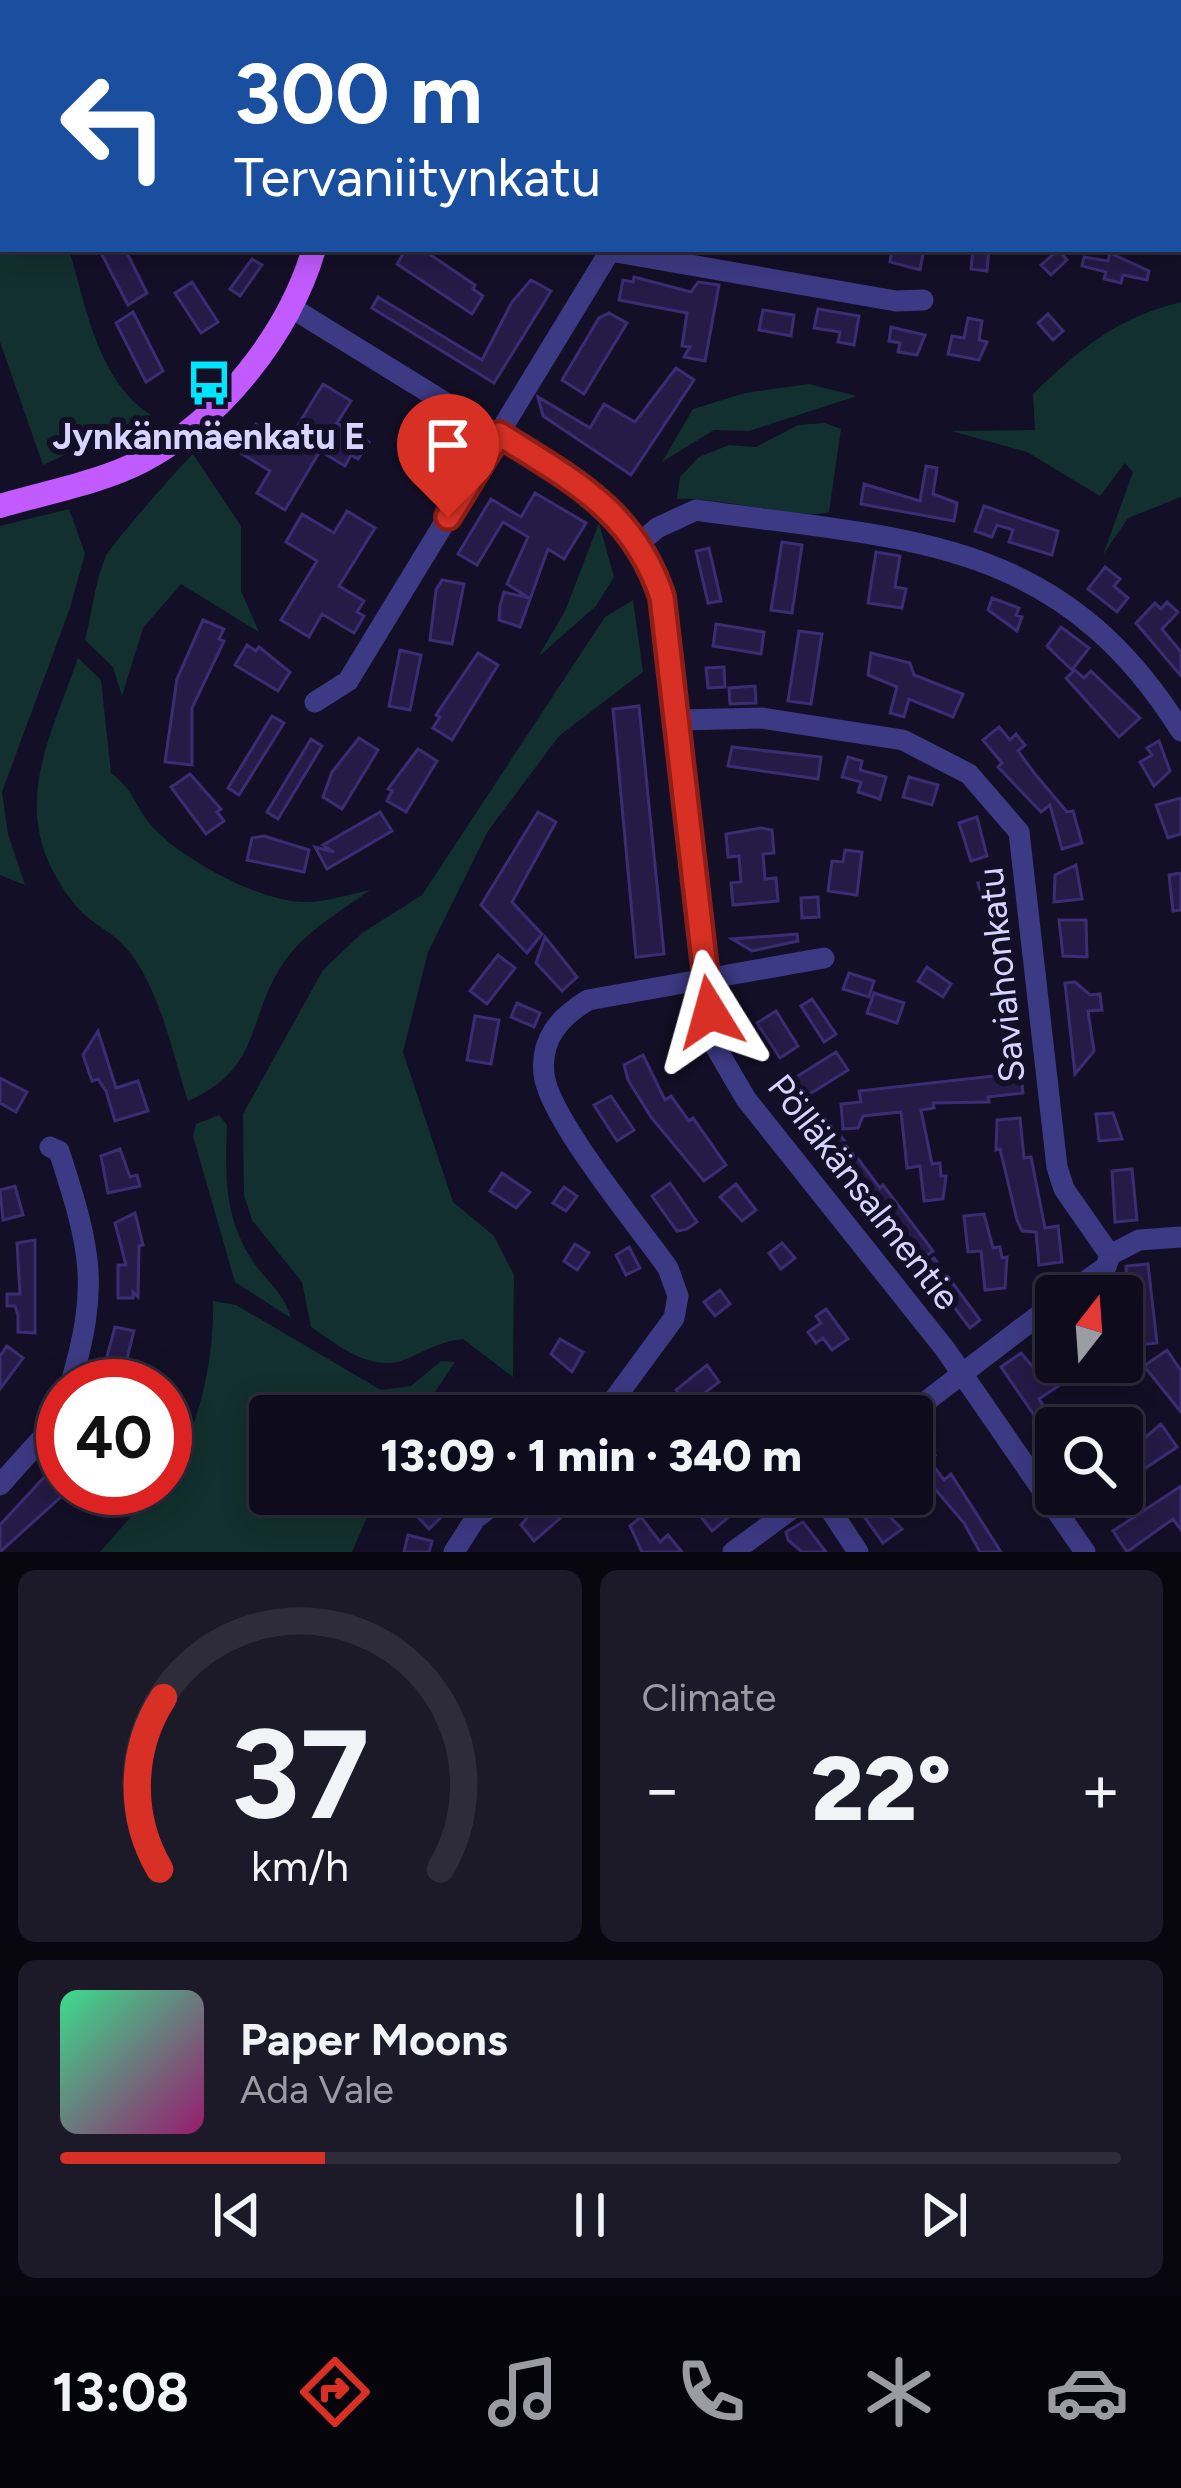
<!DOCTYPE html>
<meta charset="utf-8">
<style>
body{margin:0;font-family:Figtree,sans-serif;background:#1c1929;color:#f1f3f6;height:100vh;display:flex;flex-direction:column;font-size:45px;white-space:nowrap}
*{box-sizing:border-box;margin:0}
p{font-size:39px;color:#9b9ba3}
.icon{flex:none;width:66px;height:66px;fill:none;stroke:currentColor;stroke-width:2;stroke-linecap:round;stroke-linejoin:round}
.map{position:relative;height:1552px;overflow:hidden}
.details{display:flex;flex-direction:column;gap:18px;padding:18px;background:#08060f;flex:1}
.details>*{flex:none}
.banner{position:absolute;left:0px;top:0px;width:1182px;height:252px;box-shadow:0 6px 30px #0003,0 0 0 3px #2e2b3b;background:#1a4fa0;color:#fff;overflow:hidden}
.needle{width:78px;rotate:17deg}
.controls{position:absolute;left:1035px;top:1275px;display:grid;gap:24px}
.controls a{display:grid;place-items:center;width:108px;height:108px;border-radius:12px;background:#0e0b1c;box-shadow:0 6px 30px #0003,0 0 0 3px #2e2b3b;font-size:60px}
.speed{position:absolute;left:36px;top:1359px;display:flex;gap:24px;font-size:60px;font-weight:700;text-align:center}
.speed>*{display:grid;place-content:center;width:156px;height:156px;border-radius:50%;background:#0e0b1c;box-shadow:0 6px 30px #0003,0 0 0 3px #2e2b3b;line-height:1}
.speed .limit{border:18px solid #d22;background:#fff;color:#111}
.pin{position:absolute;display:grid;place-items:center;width:102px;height:102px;color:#fff;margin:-123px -51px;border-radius:50% 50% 50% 0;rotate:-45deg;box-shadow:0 0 12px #0007}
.pin .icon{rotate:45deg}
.me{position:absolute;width:132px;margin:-66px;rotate:352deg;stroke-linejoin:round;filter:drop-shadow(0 0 9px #0008)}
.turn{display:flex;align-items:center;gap:42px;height:252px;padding:0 36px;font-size:54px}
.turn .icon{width:156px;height:156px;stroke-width:2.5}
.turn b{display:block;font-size:84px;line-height:102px}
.big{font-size:90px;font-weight:800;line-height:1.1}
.details .card{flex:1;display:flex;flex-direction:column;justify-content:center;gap:18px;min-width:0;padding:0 42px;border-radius:18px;background:#1c1929}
.details .dial{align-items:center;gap:0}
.dial svg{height:312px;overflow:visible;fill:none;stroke:#2e2b3b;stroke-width:7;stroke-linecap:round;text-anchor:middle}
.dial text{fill:#f1f3f6;stroke:none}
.song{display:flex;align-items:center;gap:36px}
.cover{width:144px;height:144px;border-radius:18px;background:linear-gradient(135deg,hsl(150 70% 55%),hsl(320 70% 35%))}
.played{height:12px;border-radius:6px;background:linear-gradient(90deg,#d93025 25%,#2e2b3b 25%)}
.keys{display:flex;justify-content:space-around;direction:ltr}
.heat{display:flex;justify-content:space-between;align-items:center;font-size:66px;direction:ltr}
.details .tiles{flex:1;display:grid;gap:18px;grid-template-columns:1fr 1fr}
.card:last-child{grid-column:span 2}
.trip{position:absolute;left:249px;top:1395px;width:684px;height:120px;border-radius:12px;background:#0e0b1c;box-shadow:0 6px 30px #0003,0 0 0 3px #2e2b3b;font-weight:800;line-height:120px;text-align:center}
.menu{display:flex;height:192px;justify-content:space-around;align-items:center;background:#06040b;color:#9b9ba3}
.menu .icon{width:84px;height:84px}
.menu .current{color:#d93025}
.menu b{font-size:54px;color:#f1f3f6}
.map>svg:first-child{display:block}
.green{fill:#12302f}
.building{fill:#241b47;stroke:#3b2d73;stroke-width:3}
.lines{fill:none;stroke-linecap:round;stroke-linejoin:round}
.minor{stroke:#3d3a85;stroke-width:21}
.major{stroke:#c25bff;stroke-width:24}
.route-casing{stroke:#8d1f18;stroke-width:30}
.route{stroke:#d93025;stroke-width:21}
.labels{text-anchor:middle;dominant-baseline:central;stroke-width:12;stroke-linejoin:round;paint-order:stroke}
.poi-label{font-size:36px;font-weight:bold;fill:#d9d4ff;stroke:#130f26}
.street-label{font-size:36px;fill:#d9d4ff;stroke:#130f26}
</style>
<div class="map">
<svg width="1181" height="1552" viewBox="0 0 1181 1552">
<rect width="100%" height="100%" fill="#130f26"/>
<path class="green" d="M 0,0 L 98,3 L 3,3 L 3,249 L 69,249 C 86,307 98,381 151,415 L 43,465 L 0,342 Z
M 1181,302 L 1181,497 L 1128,518 L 1103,555 L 1133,472 L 1125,463 L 1100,496 L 1027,452 L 951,431 L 1035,430 L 1033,394 C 1081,348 1116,318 1181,302 Z
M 809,384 L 857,396 L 749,431 L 714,430 L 662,462 L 693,409 L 745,393 Z
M 825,423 L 841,429 L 829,512 C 810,521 713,496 677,499 L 680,477 L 699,457 L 729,445 L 756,447 L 798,425 Z
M 193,454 L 241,526 L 241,591 L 259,632 L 181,584 L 143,628 L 122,696 L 113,667 L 85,640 C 92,614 95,580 106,556 C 112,544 181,465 193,454 Z
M 69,509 L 85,553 L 70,608 L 2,792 L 8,834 L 25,885 L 0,875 L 0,526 Z
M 599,523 L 614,577 L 596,606 L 538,657 L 565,611 Z
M 633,600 L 643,672 L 559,736 L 488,831 L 428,952 L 403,1052 L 453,1202 L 494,1236 L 514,1275 L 513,1377 L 463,1339 C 431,1342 411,1362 390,1363 C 361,1365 334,1342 311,1327 L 302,1282 L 252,1220 L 244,1195 L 243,1114 L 323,970 L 362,933 L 422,895 L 605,617 Z
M 78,658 L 101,680 L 111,773 C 132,788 135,805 150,824 C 178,858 262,903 306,902 C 327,902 350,894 370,890 C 344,909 311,928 290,954 C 244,1012 267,1067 188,1101 C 172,1053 160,987 126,948 C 113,932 90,923 77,907 C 5,819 45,751 78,658 Z
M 219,1115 L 227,1125 C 225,1176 224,1219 254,1263 C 269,1284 284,1293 291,1318 L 235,1282 L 193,1136 L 196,1124 Z
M 213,1301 L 236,1305 L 381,1390 L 411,1386 L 441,1361 L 455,1362 L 419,1416 L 270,1416 L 270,1494 L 377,1494 L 352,1552 L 100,1552 L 156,1488 L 165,1488 C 165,1467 181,1455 189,1436 C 206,1393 214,1346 213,1301 Z"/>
<path class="building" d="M 99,249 L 125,249 L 147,293 L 128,305 Z
M 406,249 L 422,249 L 475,285 L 473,289 L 483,296 L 472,314 L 397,264 Z
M 892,249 L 924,249 L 920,270 L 890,262 Z
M 973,249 L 989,249 L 987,271 L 971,269 Z
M 1058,250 L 1067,260 L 1051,275 L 1041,265 Z
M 1110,253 L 1149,271 L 1147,280 L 1123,275 L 1121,283 L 1104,279 L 1106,272 L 1082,266 L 1084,257 L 1108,261 Z
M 252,259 L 262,265 L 240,296 L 230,289 Z
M 634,277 L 691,292 L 698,282 L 719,285 L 705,361 L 684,357 L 690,347 L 682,346 L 687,313 L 619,300 L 623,280 L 633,282 Z
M 531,280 L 551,291 L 494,383 L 372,308 L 378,297 L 482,360 L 512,302 Z
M 192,282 L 218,322 L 201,333 L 175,293 Z
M 818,309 L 859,316 L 854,345 L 838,342 L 840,332 L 814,328 Z
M 763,310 L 794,315 L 791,336 L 759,330 Z
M 133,312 L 163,371 L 146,382 L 116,323 Z
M 609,313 L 627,323 L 584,394 L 562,380 L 599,318 Z
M 1048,314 L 1063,331 L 1053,340 L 1038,323 Z
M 968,318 L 982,321 L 979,340 L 987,342 L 979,360 L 948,354 L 952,336 L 964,338 Z
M 891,327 L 925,335 L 917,355 L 898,352 L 900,343 L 889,341 Z
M 676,368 L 694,380 L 631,475 L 543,416 L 538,397 L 590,428 L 604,404 L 635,422 Z
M 323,384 L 351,401 L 337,423 L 369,442 L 358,459 L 351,455 L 345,466 L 320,451 L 285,510 L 257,493 L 270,471 L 239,452 L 256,424 L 287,443 Z
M 421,428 L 456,450 L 451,460 L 415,438 Z
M 926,466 L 937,468 L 933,494 L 957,503 L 954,521 L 861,504 L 864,484 L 920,501 Z
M 535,493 L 586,523 L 564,559 L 548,549 L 520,627 L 499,620 L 500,606 L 504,592 L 529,598 L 507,584 L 528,537 L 503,522 L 477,565 L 458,554 L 491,499 L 521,517 Z
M 984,506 L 1058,531 L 1052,555 L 1009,542 L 1013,530 L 997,525 L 992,537 L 975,531 Z
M 347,511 L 375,528 L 339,586 L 364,601 L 357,612 L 364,616 L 354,633 L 322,614 L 309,637 L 281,620 L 317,561 L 286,542 L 302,514 L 334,533 Z
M 782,542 L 802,545 L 792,613 L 771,610 Z
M 709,548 L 721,601 L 708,603 L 696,551 Z
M 876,552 L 900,556 L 895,587 L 906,589 L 902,608 L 868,603 Z
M 1105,567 L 1120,579 L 1114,586 L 1128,598 L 1117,612 L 1088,589 Z
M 442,580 L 464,584 L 452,644 L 430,640 L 436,590 Z
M 992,598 L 1019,608 L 1016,615 L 1022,617 L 1017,631 L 988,610 Z
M 1167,602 L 1178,612 L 1162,629 L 1181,652 L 1181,676 L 1136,623 L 1155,603 L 1161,609 Z
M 203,620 L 224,629 L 219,639 L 224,641 L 192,708 L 192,765 L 165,762 L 177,679 Z
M 716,624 L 764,632 L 761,654 L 713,646 Z
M 1061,627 L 1089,648 L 1072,670 L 1047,646 Z
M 799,631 L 822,634 L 811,704 L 788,701 Z
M 247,645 L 256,651 L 259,647 L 290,672 L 278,691 L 235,665 Z
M 400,650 L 421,655 L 410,710 L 389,706 Z
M 478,653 L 498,665 L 452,740 L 433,728 L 440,717 L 436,715 Z
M 871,653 L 910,663 L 914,675 L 963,694 L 953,717 L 909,699 L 904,717 L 890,713 L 897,687 L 868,675 Z
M 724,667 L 725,687 L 708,688 L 706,668 Z
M 1075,670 L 1084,678 L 1091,671 L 1140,718 L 1119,737 L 1066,678 Z
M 755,686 L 756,703 L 730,704 L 729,688 Z
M 639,706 L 664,954 L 636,957 L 613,709 Z
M 272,716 L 284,723 L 239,795 L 228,788 Z
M 999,727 L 1010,740 L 1016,734 L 1025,745 L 1018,751 L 1035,774 L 1067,812 L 1073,811 L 1082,843 L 1062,849 L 1050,805 L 1041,812 L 998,767 L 1002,763 L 983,740 Z
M 359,738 L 378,750 L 342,809 L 323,797 L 332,772 Z
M 311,739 L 322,746 L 278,819 L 267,812 Z
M 1159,741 L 1170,771 L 1154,786 L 1140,762 L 1152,755 L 1147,748 Z
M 732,747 L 821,757 L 818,779 L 728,766 Z
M 418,749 L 437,761 L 406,812 L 387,801 L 392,791 L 388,789 Z
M 848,757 L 862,761 L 860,770 L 886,777 L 880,799 L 858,792 L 861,782 L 842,777 Z
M 190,774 L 221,809 L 217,812 L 224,821 L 206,834 L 171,787 Z
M 909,777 L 938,785 L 932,805 L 903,797 Z
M 1181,798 L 1181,834 L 1168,838 L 1156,805 Z
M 380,812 L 392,831 L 327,869 L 315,847 L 334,852 L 323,845 Z
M 538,812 L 556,822 L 512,902 L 542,934 L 527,953 L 481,905 Z
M 977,817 L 987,856 L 971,861 L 959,823 Z
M 761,828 L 772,830 L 774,853 L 763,854 L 765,879 L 776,878 L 778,901 L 733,905 L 731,883 L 741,882 L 739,856 L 728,857 L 726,834 Z
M 264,836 L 309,850 L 304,872 L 247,860 L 252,838 Z
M 845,850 L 862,852 L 857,895 L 828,891 L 832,861 L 843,862 Z
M 1076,865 L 1082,899 L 1054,902 L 1055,875 Z
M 1181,873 L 1181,910 L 1173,911 L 1169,875 Z
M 1001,878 L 1006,909 L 987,914 L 978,883 Z
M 818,897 L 819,917 L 802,918 L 801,898 Z
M 1059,920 L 1086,920 L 1087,957 L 1063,956 Z
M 797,934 L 798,941 L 752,951 L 732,939 Z
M 545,937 L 577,977 L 562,991 L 536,963 Z
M 498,955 L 515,968 L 487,1004 L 470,991 Z
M 927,967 L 951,984 L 943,997 L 918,981 Z
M 849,973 L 874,981 L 869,997 L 843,989 Z
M 1075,982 L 1090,995 L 1100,994 L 1102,1010 L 1088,1011 L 1094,1051 L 1075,1074 L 1065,983 Z
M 874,993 L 904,1003 L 897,1023 L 867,1013 Z
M 812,999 L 836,1034 L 824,1042 L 801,1006 Z
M 517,1003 L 540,1013 L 534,1027 L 511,1017 Z
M 776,1011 L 798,1046 L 780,1058 L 757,1023 Z
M 475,1016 L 499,1020 L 491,1064 L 467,1060 Z
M 98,1031 L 116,1088 L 138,1081 L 148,1111 L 115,1121 L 106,1091 L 98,1079 L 92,1081 L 83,1055 Z
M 836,1052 L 848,1070 L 805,1097 L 793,1079 Z
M 643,1055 L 665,1100 L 671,1096 L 689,1121 L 693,1118 L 726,1165 L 704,1181 L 651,1117 L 628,1080 L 624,1065 Z
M 1021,1073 L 1023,1093 L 988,1097 L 989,1102 L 933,1103 L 934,1108 L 921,1110 L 932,1164 L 940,1163 L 941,1176 L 946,1176 L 943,1199 L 924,1201 L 920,1166 L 907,1168 L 901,1112 L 863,1116 L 858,1128 L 843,1129 L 841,1104 L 861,1102 L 859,1091 Z
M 0,1078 L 27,1092 L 16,1112 L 0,1103 Z
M 611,1096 L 634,1130 L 617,1141 L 594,1105 Z
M 1113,1113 L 1122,1139 L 1099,1141 L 1096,1114 Z
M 825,1115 L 880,1188 L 883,1185 L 933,1251 L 923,1258 L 873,1194 L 870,1196 L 814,1124 Z
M 1020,1118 L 1024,1158 L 1031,1157 L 1045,1228 L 1058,1226 L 1062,1262 L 1039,1265 L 1036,1232 L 1022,1231 L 1017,1220 L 1000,1149 L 996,1150 L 997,1120 Z
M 120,1149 L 130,1177 L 137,1175 L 140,1186 L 108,1193 L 101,1156 Z
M 1132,1169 L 1137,1220 L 1115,1222 L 1112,1171 Z
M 502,1173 L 530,1192 L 516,1208 L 490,1191 Z
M 670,1183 L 697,1222 L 687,1229 L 677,1231 L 652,1196 Z
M 736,1184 L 756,1210 L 742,1221 L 720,1197 Z
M 15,1186 L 23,1215 L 3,1220 L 0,1190 Z
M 564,1187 L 577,1196 L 566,1211 L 553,1203 Z
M 135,1213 L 143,1245 L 139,1246 L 138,1297 L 133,1292 L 133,1298 L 118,1298 L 118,1265 L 126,1265 L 115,1223 Z
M 984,1214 L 993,1248 L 1000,1247 L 1002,1258 L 1007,1257 L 1005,1288 L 985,1290 L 981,1251 L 968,1252 L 964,1216 Z
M 35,1240 L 35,1333 L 18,1332 L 18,1315 L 15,1306 L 7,1306 L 7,1294 L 20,1294 L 17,1243 Z
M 782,1243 L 795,1258 L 781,1269 L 769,1253 Z
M 575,1244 L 589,1253 L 577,1270 L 564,1261 Z
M 629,1247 L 640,1268 L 626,1275 L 616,1255 Z
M 934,1258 L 980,1320 L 970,1328 L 923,1266 Z
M 1148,1264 L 1157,1343 L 1129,1346 L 1126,1266 Z
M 720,1290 L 730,1304 L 715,1316 L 704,1302 Z
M 826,1309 L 848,1339 L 832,1350 L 823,1338 L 816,1343 L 808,1332 L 821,1323 L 816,1316 Z
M 115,1327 L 134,1331 L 120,1386 L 99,1386 Z
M 560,1339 L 583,1352 L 572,1372 L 551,1354 Z
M 7,1346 L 23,1358 L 0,1389 L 0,1356 Z
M 1167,1350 L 1181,1371 L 1181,1412 L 1144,1366 Z
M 1021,1353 L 1034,1368 L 1043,1362 L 1046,1367 L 1053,1362 L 1094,1362 L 1039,1399 L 1056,1424 L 1056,1447 L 1001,1367 Z
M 707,1365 L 719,1382 L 688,1406 L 676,1390 Z
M 1161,1424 L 1177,1447 L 1122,1484 L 1122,1457 Z
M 919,1435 L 935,1455 L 929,1460 L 944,1480 L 951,1474 L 1001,1552 L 980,1552 L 964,1523 L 912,1462 L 912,1440 Z
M 48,1473 L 63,1484 L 63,1495 L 0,1552 L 0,1525 Z
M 1181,1486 L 1181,1530 L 1173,1519 L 1127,1552 L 1113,1531 Z
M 436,1494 L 465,1494 L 429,1529 L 416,1515 Z
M 547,1494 L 588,1494 L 534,1541 L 521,1525 Z
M 730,1494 L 756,1494 L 712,1531 L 701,1517 Z
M 871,1498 L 902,1529 L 883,1543 L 858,1508 Z
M 641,1517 L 660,1542 L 668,1535 L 682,1552 L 642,1552 L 630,1526 Z
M 803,1522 L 816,1539 L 826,1552 L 802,1552 L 788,1540 L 786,1532 Z
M 408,1535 L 432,1541 L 429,1552 L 404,1552 Z"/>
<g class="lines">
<path class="minor" d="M 149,3 L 153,0
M 606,3 L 607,0
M 870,3 L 876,0
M 292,308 L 585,489 L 640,543 L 663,597 L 715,1046 L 746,1099 L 945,1349 L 1085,1552
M 640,543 L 657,528 L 696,510 C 904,540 1058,534 1181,731
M 315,702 L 348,681 L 610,251 L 896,301 L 923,300
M 680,720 L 762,718 L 903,740 L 969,774 L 1019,832 L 1057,1167 L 1064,1189 L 1110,1255
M 50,1147 L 59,1151 C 91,1250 100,1285 70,1386
M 1064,1296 L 1106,1267 L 1110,1255 L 1139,1240 L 1181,1237
M 602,1416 L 674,1318 L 678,1296 L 668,1268 C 639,1227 548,1117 544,1074 C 540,1039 560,1017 588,1000 L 824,958
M 907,1416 L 1056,1302
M 0,1485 L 42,1438 L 63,1404
M 820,1494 L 858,1552
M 454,1552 L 475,1519 L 507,1494
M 733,1552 L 812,1494"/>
<path class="major" d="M 390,3 L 391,0
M 0,506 C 47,492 99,483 142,461 C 222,420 289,333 314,249"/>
</g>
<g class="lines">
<g class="route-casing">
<path id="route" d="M 448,517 L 499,434 C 572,480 634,511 662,597 L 710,1012"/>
</g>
<use href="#route" class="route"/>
</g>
<defs>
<g id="bus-bare" transform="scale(3.6)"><path d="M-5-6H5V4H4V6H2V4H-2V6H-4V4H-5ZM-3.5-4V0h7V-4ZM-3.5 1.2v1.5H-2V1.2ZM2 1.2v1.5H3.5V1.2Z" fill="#00e5ff" stroke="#130f26" stroke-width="2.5" paint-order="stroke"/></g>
</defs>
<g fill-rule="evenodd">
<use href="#bus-bare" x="209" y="383"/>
</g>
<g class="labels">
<g class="poi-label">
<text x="209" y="436">Jynkänmäenkatu E</text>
</g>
<g class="street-label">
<text transform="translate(1001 975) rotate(-96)">Saviahonkatu</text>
<text transform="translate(864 1192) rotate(52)">Pölläkänsalmentie</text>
</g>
</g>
</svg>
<div class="controls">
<a><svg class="needle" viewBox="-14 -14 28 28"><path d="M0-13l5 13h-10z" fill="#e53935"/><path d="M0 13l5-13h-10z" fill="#9b9ba3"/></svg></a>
<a><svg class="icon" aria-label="search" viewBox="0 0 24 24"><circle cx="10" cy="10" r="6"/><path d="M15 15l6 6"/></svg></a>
</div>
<div class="speed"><div class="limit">40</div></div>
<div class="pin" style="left:448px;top:517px;background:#d93025"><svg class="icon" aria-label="arrive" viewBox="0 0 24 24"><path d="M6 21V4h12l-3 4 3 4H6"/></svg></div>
<svg class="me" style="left:710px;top:1012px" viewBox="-20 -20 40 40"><path d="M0-17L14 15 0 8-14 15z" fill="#d93025" stroke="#fff" stroke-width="4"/></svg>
<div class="trip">13:09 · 1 min · 340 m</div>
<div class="banner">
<div class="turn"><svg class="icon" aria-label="left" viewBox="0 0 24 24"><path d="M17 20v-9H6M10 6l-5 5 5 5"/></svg><div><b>300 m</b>Tervaniitynkatu</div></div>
</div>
</div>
<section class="details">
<div class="tiles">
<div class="card dial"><svg viewBox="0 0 100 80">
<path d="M14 69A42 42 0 1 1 86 69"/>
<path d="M14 69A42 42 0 0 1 15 25" stroke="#d93025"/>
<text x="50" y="56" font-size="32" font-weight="700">37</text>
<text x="50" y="72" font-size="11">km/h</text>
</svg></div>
<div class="card"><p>Climate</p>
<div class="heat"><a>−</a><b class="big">22°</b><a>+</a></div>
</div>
<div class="card">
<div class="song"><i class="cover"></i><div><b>Paper Moons</b><p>Ada Vale</p></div></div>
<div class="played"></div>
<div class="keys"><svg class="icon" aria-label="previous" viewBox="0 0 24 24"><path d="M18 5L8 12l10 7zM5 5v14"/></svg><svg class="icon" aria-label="pause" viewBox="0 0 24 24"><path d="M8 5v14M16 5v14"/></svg><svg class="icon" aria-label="next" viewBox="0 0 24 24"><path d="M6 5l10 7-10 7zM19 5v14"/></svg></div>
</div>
</div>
</section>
<nav class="menu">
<b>13:08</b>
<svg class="icon current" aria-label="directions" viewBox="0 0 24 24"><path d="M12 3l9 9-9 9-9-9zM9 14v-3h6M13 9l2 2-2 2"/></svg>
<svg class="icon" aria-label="music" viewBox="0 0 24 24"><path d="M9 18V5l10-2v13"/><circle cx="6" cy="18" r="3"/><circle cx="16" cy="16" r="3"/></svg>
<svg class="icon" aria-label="phone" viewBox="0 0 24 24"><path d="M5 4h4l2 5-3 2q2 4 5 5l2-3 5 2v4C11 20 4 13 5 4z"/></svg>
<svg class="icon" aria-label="climate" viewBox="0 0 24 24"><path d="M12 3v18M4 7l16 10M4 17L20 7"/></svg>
<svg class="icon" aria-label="car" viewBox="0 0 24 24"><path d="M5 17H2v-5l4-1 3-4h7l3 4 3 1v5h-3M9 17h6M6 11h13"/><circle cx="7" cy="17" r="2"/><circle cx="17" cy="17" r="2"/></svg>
</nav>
